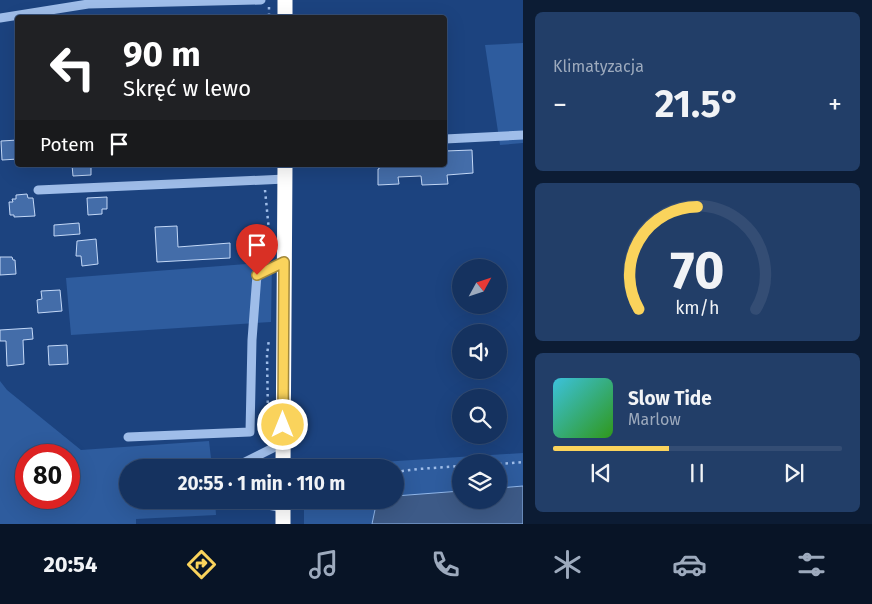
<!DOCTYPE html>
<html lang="pl">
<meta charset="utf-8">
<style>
body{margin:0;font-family:"Fira Sans",sans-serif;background:#223e68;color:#f1f3f6;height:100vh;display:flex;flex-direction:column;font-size:19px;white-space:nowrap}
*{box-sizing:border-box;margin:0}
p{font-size:16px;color:#9daabd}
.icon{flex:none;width:28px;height:28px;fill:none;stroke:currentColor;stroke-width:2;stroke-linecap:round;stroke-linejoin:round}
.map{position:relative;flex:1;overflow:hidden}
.drawer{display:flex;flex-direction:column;gap:12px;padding:12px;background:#0c1c34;width:349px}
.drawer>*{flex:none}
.top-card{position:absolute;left:15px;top:15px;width:432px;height:152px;border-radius:5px;box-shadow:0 5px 20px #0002,0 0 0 1px #344d74;background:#202124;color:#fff;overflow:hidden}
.needle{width:32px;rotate:50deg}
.fabs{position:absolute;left:452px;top:259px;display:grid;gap:10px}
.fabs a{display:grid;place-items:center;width:55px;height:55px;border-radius:50%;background:#15325f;box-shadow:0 5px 20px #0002,0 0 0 1px #344d74;font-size:25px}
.speed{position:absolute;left:15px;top:444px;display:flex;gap:10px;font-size:25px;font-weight:700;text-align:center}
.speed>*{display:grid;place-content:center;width:65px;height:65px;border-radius:50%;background:#15325f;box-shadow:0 5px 20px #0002,0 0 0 1px #344d74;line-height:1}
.speed .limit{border:8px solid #d22;background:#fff;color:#111}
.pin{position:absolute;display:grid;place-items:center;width:42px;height:42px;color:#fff;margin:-51px -21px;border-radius:50% 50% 50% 0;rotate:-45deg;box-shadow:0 0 5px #0007}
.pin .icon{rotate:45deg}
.me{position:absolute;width:55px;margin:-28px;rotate:0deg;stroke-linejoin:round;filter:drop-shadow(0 0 4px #0008)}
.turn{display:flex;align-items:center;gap:18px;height:105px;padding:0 25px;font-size:22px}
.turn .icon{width:65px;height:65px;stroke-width:2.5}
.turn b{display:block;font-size:35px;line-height:42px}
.then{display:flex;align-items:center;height:48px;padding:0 25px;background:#0003;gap:10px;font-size:19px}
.big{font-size:38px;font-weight:700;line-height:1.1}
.drawer .card{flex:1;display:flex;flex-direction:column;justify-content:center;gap:8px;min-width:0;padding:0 18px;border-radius:8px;background:#223e68}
.drawer .dial{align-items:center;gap:0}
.dial svg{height:130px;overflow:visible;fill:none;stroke:#344d74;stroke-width:7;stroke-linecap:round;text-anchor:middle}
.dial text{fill:#f1f3f6;stroke:none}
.song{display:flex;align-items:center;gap:15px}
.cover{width:60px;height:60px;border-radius:8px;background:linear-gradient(135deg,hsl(190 70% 55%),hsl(110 70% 35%))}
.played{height:5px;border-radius:2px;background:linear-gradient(90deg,#fad35c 40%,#344d74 40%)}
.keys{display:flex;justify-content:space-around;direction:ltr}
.heat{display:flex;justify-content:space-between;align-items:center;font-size:28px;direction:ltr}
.trip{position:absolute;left:119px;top:459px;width:285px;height:50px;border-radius:25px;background:#15325f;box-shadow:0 5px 20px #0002,0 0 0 1px #344d74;font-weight:700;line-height:50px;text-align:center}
.tabs{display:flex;height:80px;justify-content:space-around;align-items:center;background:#081426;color:#9daabd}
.tabs .icon{width:35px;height:35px}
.tabs .selected{color:#fad35c}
.tabs b{font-size:22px;color:#f1f3f6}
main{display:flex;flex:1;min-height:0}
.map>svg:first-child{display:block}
.green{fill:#2e5c9e;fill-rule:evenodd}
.water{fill:#3d5a87;stroke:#92b8eb}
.building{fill:#446da9;stroke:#c3d8f7}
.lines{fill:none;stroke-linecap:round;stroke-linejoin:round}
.path{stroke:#9fbde9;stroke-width:2.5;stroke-dasharray:2.5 4;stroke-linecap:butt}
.minor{stroke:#9fbde9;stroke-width:9}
.highway{stroke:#fff;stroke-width:15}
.route-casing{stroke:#a2893c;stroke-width:12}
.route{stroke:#fad35c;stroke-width:9}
</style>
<main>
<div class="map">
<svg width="524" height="524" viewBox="0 0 524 524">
<rect width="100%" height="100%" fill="#1c437f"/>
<path class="green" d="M 523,43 L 523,143 L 500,145 L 485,45 Z
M 272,262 L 271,322 L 71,335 L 66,278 Z
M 0,381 L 7,390 L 81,450 L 209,441 L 212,467 L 128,468 L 128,500 L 215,500 L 216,515 L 136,519 L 136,524 L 0,524 ZM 26,455 L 69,455 L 69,498 L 26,498 Z
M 523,453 L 523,486 L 499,488 L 499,462 L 461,462 L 461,491 L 395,496 L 395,468 L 304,467 Z
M 304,500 L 377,500 L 372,524 L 304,524 Z"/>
<path class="water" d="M 523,486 L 523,524 L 372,524 L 377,500 L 395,500 L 395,496 L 461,491 L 461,500 L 499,500 L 499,488 Z"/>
<path class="building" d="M 18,140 L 18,159 L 2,160 L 1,141 Z
M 472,150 L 473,173 L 447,175 L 448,184 L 422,185 L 421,176 L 398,177 L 399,184 L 378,185 L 378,169 L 379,169 L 379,165 L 445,165 L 445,151 Z
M 72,165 L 91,165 L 91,175 L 73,176 Z
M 27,194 L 28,198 L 33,198 L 35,216 L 14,217 L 14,215 L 10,215 L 9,202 L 13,202 L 12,199 L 16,199 L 16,195 Z
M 107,197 L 107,209 L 102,209 L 102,214 L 88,215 L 87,198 Z
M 79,223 L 80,234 L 54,236 L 54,225 Z
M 177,226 L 178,247 L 230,243 L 230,258 L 157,262 L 155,227 Z
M 96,239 L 98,264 L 82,266 L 81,256 L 76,256 L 77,241 Z
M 0,257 L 12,257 L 13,260 L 15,260 L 16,274 L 0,275 Z
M 60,290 L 62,311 L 38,313 L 37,300 L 42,299 L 41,291 Z
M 32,328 L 33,339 L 23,340 L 24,364 L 7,366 L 6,341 L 0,341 L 0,330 Z
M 67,345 L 68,364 L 49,365 L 48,346 Z"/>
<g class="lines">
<path class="path" d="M 269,7 L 269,18
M 265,190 L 270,241
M 268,416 L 267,355 L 269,339
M 499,464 L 524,462
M 395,472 L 418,469 L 461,466"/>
<path class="minor" d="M 0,18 L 88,4 L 261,0
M 445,139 L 524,135
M 38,190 L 285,179
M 128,437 L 250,432 L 252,340 L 257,275 L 284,262
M 233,468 L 283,443
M 243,500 L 283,508"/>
<path class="highway" d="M 285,18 L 285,0
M 283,468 L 285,165
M 283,524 L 283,500"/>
</g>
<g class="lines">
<g class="route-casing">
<path id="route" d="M 257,275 L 284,262 L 283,425"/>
</g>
<use href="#route" class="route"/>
</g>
</svg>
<div class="fabs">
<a><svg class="needle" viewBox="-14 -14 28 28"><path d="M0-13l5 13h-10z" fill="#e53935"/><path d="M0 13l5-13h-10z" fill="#9daabd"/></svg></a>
<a><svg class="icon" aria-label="sound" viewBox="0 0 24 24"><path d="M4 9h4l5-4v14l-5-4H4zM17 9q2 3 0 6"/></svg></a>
<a><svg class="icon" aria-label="search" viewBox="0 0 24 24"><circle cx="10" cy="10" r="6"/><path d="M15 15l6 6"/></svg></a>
<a><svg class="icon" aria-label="layers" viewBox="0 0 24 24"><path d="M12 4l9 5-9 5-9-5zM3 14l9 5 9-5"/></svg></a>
</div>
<div class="speed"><div class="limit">80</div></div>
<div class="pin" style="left:257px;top:275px;background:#d93025"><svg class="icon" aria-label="arrive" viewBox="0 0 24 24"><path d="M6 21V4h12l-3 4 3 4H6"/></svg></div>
<svg class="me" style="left:283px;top:425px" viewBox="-20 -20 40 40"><circle r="17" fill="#fad35c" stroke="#fff" stroke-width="3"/><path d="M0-11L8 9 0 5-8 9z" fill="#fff"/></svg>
<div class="trip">20:55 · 1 min · 110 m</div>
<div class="top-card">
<div class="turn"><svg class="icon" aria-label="left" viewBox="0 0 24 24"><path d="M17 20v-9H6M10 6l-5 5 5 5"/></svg><div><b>90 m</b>Skręć w lewo</div></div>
<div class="then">Potem<svg class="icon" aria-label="arrive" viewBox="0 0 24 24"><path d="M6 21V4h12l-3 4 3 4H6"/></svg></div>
</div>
</div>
<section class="drawer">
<div class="card"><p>Klimatyzacja</p>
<div class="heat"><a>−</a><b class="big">21.5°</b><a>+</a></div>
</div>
<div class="card dial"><svg viewBox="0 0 100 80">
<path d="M14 69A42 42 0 1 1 86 69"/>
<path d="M14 69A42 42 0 0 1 50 6" stroke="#fad35c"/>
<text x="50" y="56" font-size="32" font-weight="700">70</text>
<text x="50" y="72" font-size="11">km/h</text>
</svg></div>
<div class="card">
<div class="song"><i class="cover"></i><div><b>Slow Tide</b><p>Marlow</p></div></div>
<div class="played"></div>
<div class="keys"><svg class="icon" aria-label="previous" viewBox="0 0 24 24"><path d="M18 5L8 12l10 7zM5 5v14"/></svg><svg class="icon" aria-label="pause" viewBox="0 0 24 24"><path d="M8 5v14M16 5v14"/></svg><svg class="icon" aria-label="next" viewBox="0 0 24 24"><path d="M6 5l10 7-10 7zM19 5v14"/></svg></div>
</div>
</section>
</main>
<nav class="tabs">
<b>20:54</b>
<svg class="icon selected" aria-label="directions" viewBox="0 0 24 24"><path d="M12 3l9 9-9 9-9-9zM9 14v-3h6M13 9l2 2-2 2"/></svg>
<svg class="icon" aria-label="music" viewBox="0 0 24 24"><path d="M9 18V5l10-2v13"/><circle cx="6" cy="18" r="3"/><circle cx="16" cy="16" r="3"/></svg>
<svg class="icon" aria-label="phone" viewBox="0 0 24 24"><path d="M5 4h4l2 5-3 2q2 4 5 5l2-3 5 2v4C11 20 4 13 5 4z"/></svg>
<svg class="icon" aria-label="climate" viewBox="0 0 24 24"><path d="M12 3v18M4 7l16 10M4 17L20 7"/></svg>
<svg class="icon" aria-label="car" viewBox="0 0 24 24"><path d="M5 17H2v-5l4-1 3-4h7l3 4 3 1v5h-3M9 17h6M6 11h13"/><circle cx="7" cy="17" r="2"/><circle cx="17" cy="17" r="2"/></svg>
<svg class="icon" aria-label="filters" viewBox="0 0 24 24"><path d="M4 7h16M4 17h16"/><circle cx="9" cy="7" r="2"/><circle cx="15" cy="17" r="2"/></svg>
</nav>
